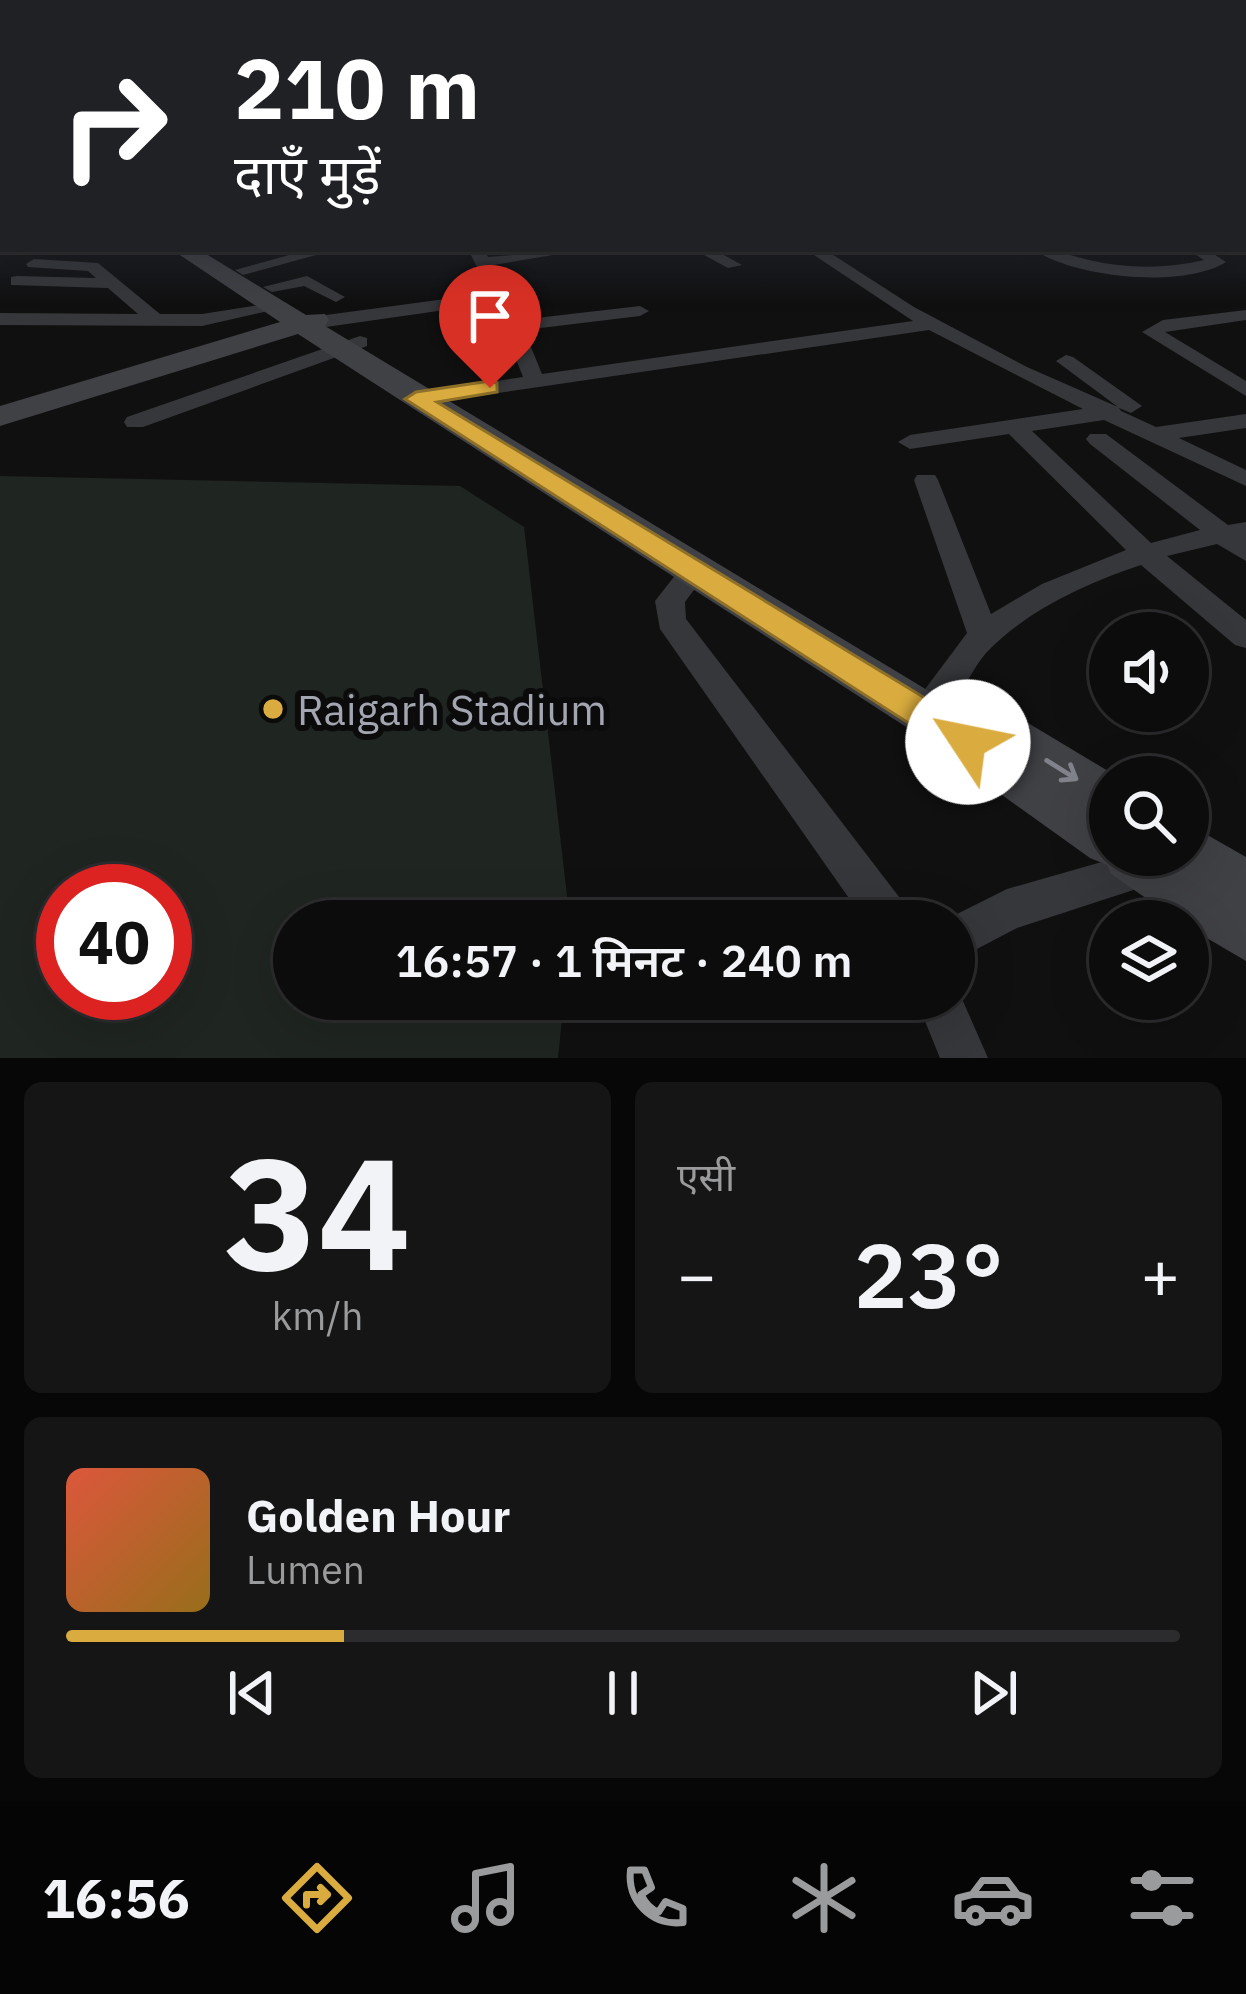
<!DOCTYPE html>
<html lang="hi">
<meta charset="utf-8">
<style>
body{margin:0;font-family:"IBM Plex Sans","Noto Sans Devanagari",sans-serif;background:#151516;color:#f1f3f6;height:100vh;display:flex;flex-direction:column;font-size:45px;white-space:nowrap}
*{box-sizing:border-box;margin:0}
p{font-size:39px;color:#9a9b9d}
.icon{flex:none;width:66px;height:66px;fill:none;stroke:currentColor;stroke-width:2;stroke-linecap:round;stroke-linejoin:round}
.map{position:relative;height:1058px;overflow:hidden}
.sheet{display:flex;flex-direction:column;gap:24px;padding:24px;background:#070707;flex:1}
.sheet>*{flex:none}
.top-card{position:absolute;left:0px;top:0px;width:1248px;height:252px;box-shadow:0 12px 48px #0002,0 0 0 3px #2c2c2e;background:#202124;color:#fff;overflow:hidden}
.buttons{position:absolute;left:1089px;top:612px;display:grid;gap:24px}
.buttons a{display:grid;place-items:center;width:120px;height:120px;border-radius:50%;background:#0c0c0d;box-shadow:0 12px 48px #0002,0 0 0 3px #2c2c2e;font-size:60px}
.speed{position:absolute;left:36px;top:864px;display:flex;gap:24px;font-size:60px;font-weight:700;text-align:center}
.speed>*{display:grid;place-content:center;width:156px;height:156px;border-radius:50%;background:#0c0c0d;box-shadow:0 12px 48px #0002,0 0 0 3px #2c2c2e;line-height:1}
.speed .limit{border:18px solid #d22;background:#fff;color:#111}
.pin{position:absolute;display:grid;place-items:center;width:102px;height:102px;color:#fff;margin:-123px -51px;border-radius:50% 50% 50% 0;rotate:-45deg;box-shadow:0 0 12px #0007}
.pin .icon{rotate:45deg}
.me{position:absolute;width:132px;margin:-66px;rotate:304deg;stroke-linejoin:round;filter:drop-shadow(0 0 9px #0008)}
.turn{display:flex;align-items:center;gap:42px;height:252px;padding:0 36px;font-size:54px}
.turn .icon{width:156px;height:156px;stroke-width:2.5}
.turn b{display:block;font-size:84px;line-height:102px}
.big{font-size:90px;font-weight:600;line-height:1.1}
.sheet .card{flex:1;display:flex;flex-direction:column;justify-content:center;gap:18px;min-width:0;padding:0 42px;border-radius:18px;background:#151516}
.sheet .dial{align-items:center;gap:0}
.dial b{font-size:156px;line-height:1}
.song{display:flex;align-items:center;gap:36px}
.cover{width:144px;height:144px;border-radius:18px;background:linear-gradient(135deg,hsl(10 70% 55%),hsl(40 70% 35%))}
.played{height:12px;border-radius:6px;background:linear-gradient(90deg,#daac3f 25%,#2c2c2e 25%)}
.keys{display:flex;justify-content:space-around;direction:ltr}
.heat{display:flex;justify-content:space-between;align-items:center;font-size:66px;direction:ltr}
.sheet .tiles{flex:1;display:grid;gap:24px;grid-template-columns:1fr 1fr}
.card:last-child{grid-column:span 2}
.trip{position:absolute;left:273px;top:900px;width:702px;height:120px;border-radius:60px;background:#0c0c0d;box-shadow:0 12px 48px #0002,0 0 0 3px #2c2c2e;font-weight:600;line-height:120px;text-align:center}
.menu{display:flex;height:192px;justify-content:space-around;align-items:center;background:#050505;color:#9a9b9d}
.menu .icon{width:84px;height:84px}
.menu .selected{color:#daac3f}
.menu b{font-size:54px;color:#f1f3f6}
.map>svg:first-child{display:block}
.green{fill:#1f2520;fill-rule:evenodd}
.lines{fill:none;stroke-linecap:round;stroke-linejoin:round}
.street{fill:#36373a;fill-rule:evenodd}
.secondary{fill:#404145;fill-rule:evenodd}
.oneway{stroke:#80838b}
.route{fill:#daac3f;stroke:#8e7029;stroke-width:3}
.poi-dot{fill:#daac3f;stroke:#0b0b0c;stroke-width:4.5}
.labels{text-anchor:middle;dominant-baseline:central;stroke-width:12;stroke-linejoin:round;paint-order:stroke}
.near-poi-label{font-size:42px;fill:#a3a6b0;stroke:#0b0b0c;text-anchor:start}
</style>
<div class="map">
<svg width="1246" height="1058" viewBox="0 0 1246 1058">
<rect width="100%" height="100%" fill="#101011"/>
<path class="green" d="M 0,476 L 460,486 L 524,527 L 570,921 L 294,921 L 294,999 L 564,999 L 558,1058 L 0,1058 ZM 63,891 L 165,891 L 165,993 L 63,993 Z"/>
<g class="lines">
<path class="street" d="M 1245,156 L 1246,156 L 1246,163 L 1245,162 Z
M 0,227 L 3,227 L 3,235 L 0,235 Z
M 1245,244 L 1246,254 L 1240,252 L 1237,249 L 1245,249 Z
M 311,249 L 338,249 L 243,275 L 235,270 Z
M 468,249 L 484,249 L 488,257 L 588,249 L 494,265 L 519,320 L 640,306 L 649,311 L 640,316 L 524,330 L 542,374 L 913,321 L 805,249 L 824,249 L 914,307 L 1027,367 L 1118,407 L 1056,361 L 1066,355 L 1073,357 L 1142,406 L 1131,413 L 1119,408 L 1121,411 L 1156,427 L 1246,414 L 1246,428 L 1179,438 L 1246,470 L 1246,486 L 1104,420 L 1032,431 L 1151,543 L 1200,530 L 1090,444 L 1086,439 L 1090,434 L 1106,434 L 1228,525 L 1246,522 L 1246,561 L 1217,544 L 1167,556 L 1246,620 L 1246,648 L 1235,645 L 1141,565 C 1087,583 1027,610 987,652 C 966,674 948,735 914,724 L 909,714 L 914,704 L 967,633 L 914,480 L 917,475 L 935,475 L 938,480 L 991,614 L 1042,584 L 1126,550 L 1009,434 L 910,449 L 898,442 L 910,435 L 1083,409 L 929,330 L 416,405 L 405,399 L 408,394 L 523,377 L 494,303 L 326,327 L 317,321 L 326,315 L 490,293 Z
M 693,249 L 713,249 L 742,265 L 728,268 Z
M 1033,249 C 1054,249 1069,255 1089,260 C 1127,269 1166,269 1204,260 L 1187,249 L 1206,249 L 1226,262 C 1183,289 1074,278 1033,249 Z
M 34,259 L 98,263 L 160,314 L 202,314 L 272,303 L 281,308 L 202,326 L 0,325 L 0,313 L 138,314 L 108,288 L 11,285 L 11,277 L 17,276 L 96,278 L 88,271 L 28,267 L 26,264 Z
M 307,276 L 345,297 L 336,302 L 304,286 L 272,292 L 263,287 Z
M 1246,310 L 1246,320 L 1165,332 L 1246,381 L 1246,396 L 1142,332 L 1163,320 Z
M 360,336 L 367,338 L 367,346 L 143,427 L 127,427 L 124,422 L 127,417 Z
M 694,562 L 708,571 L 685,602 L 686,619 L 906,906 L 913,921 L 865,921 L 660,629 L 655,601 L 684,564 Z
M 1126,855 L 1165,855 L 1170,867 L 1164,880 L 1017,928 L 954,961 L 954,921 L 943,921 L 1007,889 Z
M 955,983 L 988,1058 L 940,1058 L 916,999 L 954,999 Z"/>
<path class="secondary" d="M 171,249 L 198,249 L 306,315 L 325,314 L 329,320 L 325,326 L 942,699 L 962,689 L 980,694 L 1118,777 L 1110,777 L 1110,855 L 1188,855 L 1188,824 L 1246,857 L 1246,961 L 1188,927 L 1188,921 L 1179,921 L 1111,874 L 1107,865 L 1090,858 L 914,732 L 298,334 L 0,426 L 0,406 L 280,322 Z"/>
</g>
<defs><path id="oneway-shaft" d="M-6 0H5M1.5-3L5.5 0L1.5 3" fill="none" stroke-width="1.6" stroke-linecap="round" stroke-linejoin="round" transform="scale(3)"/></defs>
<use class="oneway" href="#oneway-shaft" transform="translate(1062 770) rotate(32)"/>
<linearGradient id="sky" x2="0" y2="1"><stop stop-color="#090909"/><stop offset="0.51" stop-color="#313743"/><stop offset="1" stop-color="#313743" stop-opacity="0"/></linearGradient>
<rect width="1246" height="304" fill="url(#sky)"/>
<path class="route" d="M 490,381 L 497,383 L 497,392 L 437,402 L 981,732 L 986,742 L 981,753 L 968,757 L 955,753 L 405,399 L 416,392 Z"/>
<circle class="poi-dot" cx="273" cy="709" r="12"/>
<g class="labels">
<g class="near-poi-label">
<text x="297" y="709">Raigarh Stadium</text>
</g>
</g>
</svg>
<div class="buttons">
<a><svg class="icon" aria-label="sound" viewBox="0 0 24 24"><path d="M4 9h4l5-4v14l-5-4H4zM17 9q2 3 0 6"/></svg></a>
<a><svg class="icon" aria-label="search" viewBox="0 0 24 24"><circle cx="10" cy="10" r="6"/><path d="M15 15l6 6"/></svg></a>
<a><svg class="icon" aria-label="layers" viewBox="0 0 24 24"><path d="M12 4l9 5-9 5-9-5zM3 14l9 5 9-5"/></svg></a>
</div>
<div class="speed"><div class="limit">40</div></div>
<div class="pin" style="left:490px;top:388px;background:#d93025"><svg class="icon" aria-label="arrive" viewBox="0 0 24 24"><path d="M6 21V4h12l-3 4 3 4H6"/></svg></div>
<svg class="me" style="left:968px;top:742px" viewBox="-20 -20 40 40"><circle r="19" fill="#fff"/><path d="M0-13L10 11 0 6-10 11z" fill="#daac3f"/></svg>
<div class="trip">16:57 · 1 मिनट · 240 m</div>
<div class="top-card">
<div class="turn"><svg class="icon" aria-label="right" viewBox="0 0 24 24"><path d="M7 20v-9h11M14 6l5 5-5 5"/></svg><div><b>210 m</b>दाएँ मुड़ें</div></div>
</div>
</div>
<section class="sheet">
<div class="tiles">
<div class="card dial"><b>34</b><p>km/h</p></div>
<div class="card"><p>एसी</p>
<div class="heat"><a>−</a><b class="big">23°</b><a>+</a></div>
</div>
<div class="card">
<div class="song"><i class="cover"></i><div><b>Golden Hour</b><p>Lumen</p></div></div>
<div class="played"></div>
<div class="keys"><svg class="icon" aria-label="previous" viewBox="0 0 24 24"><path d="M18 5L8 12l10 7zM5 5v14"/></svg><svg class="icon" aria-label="pause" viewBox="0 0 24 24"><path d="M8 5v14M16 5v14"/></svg><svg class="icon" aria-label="next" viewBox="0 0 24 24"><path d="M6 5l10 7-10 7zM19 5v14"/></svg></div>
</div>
</div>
</section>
<nav class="menu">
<b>16:56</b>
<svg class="icon selected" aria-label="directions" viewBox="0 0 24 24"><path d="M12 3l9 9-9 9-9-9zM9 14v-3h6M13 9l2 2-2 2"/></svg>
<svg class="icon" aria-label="music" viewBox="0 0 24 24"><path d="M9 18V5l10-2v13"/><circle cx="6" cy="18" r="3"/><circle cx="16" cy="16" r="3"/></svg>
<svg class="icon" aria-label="phone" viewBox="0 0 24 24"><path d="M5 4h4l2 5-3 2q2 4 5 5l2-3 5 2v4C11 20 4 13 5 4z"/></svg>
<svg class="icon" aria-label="climate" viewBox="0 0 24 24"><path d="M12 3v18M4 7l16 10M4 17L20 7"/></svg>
<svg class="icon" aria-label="car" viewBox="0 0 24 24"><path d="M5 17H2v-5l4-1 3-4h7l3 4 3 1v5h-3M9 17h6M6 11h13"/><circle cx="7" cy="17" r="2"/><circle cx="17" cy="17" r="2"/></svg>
<svg class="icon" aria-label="filters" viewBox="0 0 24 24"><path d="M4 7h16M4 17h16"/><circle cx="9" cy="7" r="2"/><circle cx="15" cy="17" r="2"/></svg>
</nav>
